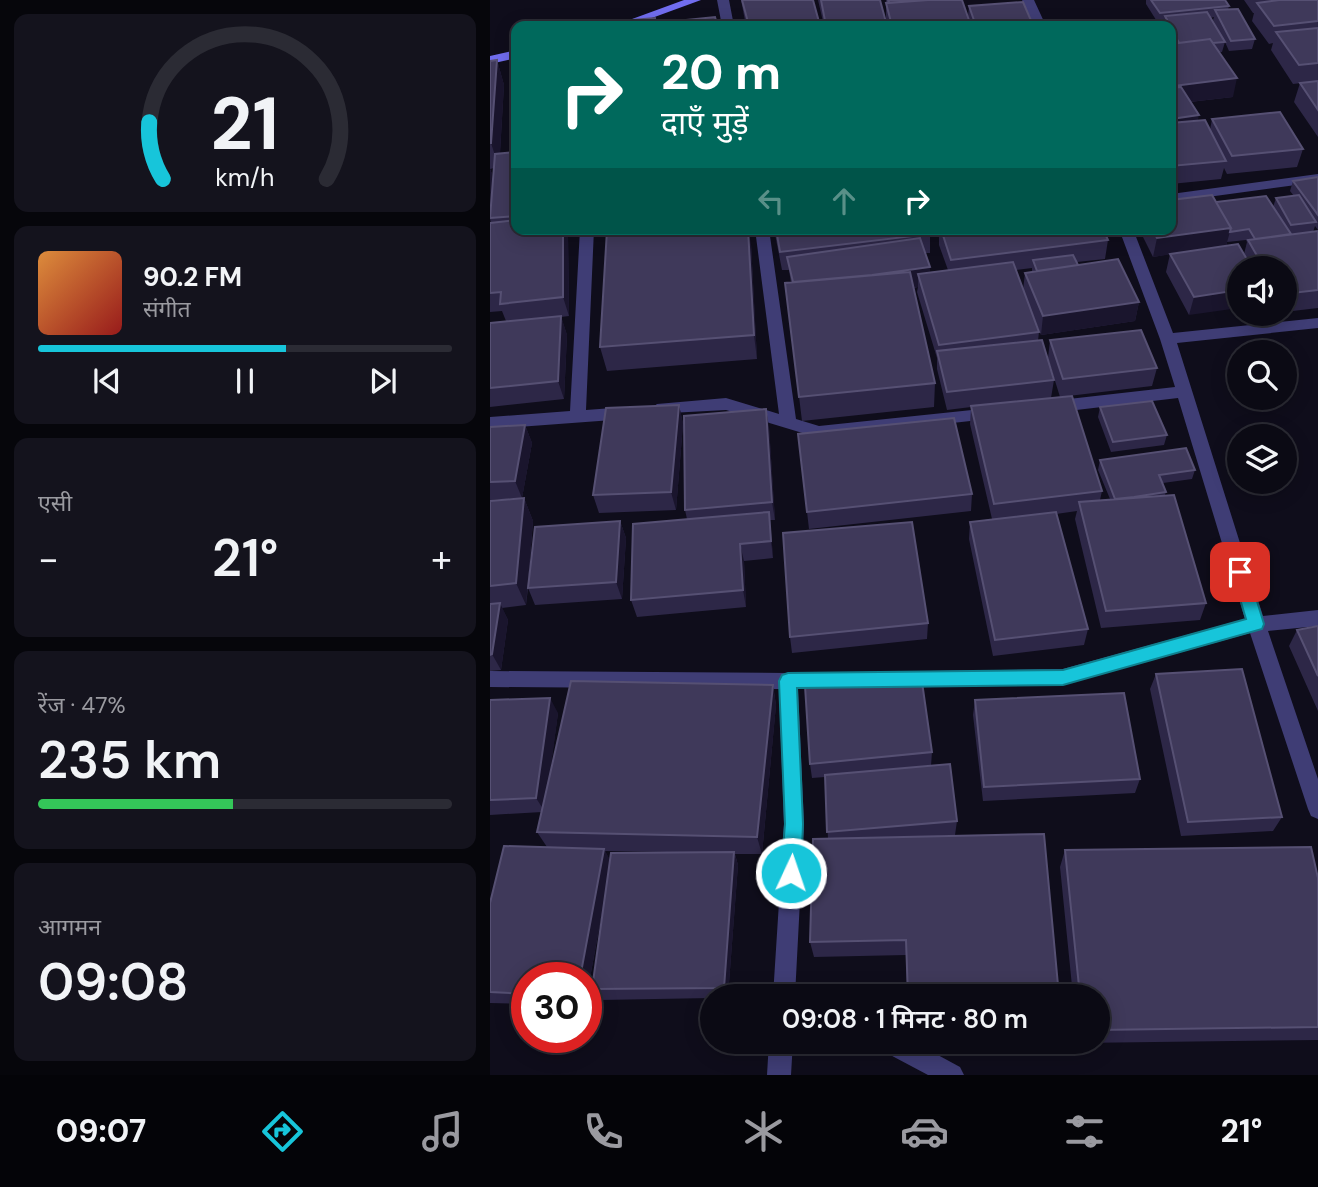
<!DOCTYPE html>
<html lang="hi">
<meta charset="utf-8">
<style>
body{margin:0;font-family:"DM Sans","Noto Sans Devanagari",sans-serif;background:#14131d;color:#f1f3f6;height:100vh;display:flex;flex-direction:column;font-size:26px;white-space:nowrap}
*{box-sizing:border-box;margin:0}
p{font-size:23px;color:#9a9aa0}
.icon{flex:none;width:38px;height:38px;fill:none;stroke:currentColor;stroke-width:2;stroke-linecap:round;stroke-linejoin:round}
.map{position:relative;flex:1;overflow:hidden}
.side{display:flex;flex-direction:column;gap:14px;padding:14px;background:#06060b;width:490px}
.side>*{flex:none}
.hud{position:absolute;left:21px;top:21px;width:665px;height:214px;border-radius:14px;box-shadow:0 4px 18px #0003,0 0 0 2px #2b2b34;background:#00695c;color:#fff;overflow:hidden}
.fabs{position:absolute;left:737px;top:256px;display:grid;gap:14px}
.fabs a{display:grid;place-items:center;width:70px;height:70px;border-radius:50%;background:#0b0a14;box-shadow:0 4px 18px #0003,0 0 0 2px #2b2b34;font-size:35px}
.speed{position:absolute;left:21px;top:962px;display:flex;gap:14px;font-size:35px;font-weight:700;text-align:center}
.speed>*{display:grid;place-content:center;width:91px;height:91px;border-radius:50%;background:#0b0a14;box-shadow:0 4px 18px #0003,0 0 0 2px #2b2b34;line-height:1}
.speed .limit{border:10px solid #d22;background:#fff;color:#111}
.pin{position:absolute;display:grid;place-items:center;width:60px;height:60px;color:#fff;margin:-30px;border-radius:14px;box-shadow:0 4px 10px #0006}
.me{position:absolute;width:77px;margin:-38px;rotate:3deg;stroke-linejoin:round;filter:drop-shadow(0 0 5px #0008)}
.turn{display:flex;align-items:center;gap:24px;height:147px;padding:0 35px;font-size:32px}
.turn .icon{width:91px;height:91px;stroke-width:2.5}
.turn b{display:block;font-size:49px;line-height:60px}
.lanes{display:flex;align-items:center;height:66px;padding:0 35px;background:#0003;justify-content:center;gap:35px;direction:ltr}
.lanes .off{opacity:.35}
.big{font-size:52px;font-weight:600;line-height:1.1}
.side .widget{flex:1;display:flex;flex-direction:column;justify-content:center;gap:10px;min-width:0;padding:0 24px;border-radius:14px;background:#14131d}
.side .dial{align-items:center;gap:0}
.dial svg{height:182px;overflow:visible;fill:none;stroke:#2b2b34;stroke-width:7;stroke-linecap:round;text-anchor:middle}
.dial text{fill:#f1f3f6;stroke:none}
.song{display:flex;align-items:center;gap:21px}
.cover{width:84px;height:84px;border-radius:10px;background:linear-gradient(135deg,hsl(30 70% 55%),hsl(0 70% 35%))}
.played{height:7px;border-radius:4px;background:linear-gradient(90deg,#17c5da 60%,#2b2b34 60%)}
.keys{display:flex;justify-content:space-around;direction:ltr}
.heat{display:flex;justify-content:space-between;align-items:center;font-size:38px;direction:ltr}
.charge{height:10px;border-radius:5px;background:linear-gradient(90deg,#34c759 47%,#2b2b34 0)}
.trip{position:absolute;left:210px;top:984px;width:410px;height:70px;border-radius:35px;background:#0b0a14;box-shadow:0 4px 18px #0003,0 0 0 2px #2b2b34;font-weight:600;line-height:70px;text-align:center}
.menu{display:flex;height:112px;justify-content:space-around;align-items:center;background:#040408;color:#9a9aa0}
.menu .icon{width:49px;height:49px}
.menu .current{color:#17c5da}
.menu b{font-size:32px;color:#f1f3f6}
main{display:flex;flex:1;min-height:0}
.map>svg:first-child{display:block}
.lines{fill:none;stroke-linecap:round;stroke-linejoin:round}
.street{fill:#3f3d75;fill-rule:evenodd}
.secondary{fill:#716def;fill-rule:evenodd}
.wall{fill:#2d2747;fill-rule:evenodd}
.shaded-wall{fill:#1a152d}
.building{fill:#3f395a;stroke:#565073;stroke-width:2}
.route{fill:#17c5da;stroke:#0f808e;stroke-width:2}
</style>
<main>
<section class="side">
<div class="widget dial"><svg viewBox="0 0 100 80">
<path d="M14 69A42 42 0 1 1 86 69"/>
<path d="M14 69A42 42 0 0 1 8 44" stroke="#17c5da"/>
<text x="50" y="56" font-size="32" font-weight="700">21</text>
<text x="50" y="72" font-size="11">km/h</text>
</svg></div>
<div class="widget">
<div class="song"><i class="cover"></i><div><b>90.2 FM</b><p>संगीत</p></div></div>
<div class="played"></div>
<div class="keys"><svg class="icon" aria-label="previous" viewBox="0 0 24 24"><path d="M18 5L8 12l10 7zM5 5v14"/></svg><svg class="icon" aria-label="pause" viewBox="0 0 24 24"><path d="M8 5v14M16 5v14"/></svg><svg class="icon" aria-label="next" viewBox="0 0 24 24"><path d="M6 5l10 7-10 7zM19 5v14"/></svg></div>
</div>
<div class="widget"><p>एसी</p>
<div class="heat"><a>−</a><b class="big">21°</b><a>+</a></div>
</div>
<div class="widget"><p>रेंज · 47%</p><b class="big">235 km</b><div class="charge"></div></div>
<div class="widget"><p>आगमन</p><b class="big">09:08</b></div>
</section>
<div class="map">
<svg width="828" height="1075" viewBox="0 0 828 1075">
<rect width="100%" height="100%" fill="#0f0d1b"/>
<g class="lines">
<path class="street" d="M 227,0 L 239,0 L 244,26 L 232,26 Z
M 532,0 L 544,0 L 556,26 L 544,26 Z
M 828,174 L 828,182 L 681,202 L 681,194 Z
M 90,229 L 104,229 L 96,410 L 136,407 L 144,413 L 136,419 L 0,429 L 0,417 L 80,411 Z
M 265,229 L 279,229 L 306,419 L 329,426 L 501,408 L 507,410 L 509,414 L 507,418 L 329,438 L 236,410 L 161,414 L 159,410 L 167,404 L 236,398 L 289,414 Z
M 629,229 L 643,229 L 683,333 L 828,318 L 828,328 L 687,343 L 773,616 L 828,610 L 828,626 L 778,631 L 828,779 L 828,819 L 821,816 L 818,809 L 760,633 L 573,685 L 308,689 L 314,824 L 305,996 L 283,996 L 294,824 L 289,689 L 0,687 L 0,671 L 298,673 L 573,669 L 755,619 L 688,398 L 561,413 L 553,407 L 561,401 L 685,387 L 670,339 Z
M 279,1041 L 303,1041 L 301,1075 L 277,1075 Z
M 385,1041 L 422,1041 L 470,1067 L 474,1075 L 438,1075 L 389,1049 Z"/>
<path class="secondary" d="M 194,0 L 211,0 L 140,26 L 123,26 Z
M 26,50 L 26,58 L 0,64 L 0,56 Z"/>
</g>
<path class="wall" d="M 251,0 L 323,0 L 331,26 L 256,26 Z
M 328,0 L 390,0 L 397,26 L 334,26 Z
M 396,0 L 472,0 L 481,26 L 397,26 L 396,21 Z
M 656,0 L 735,0 L 739,6 L 738,10 L 765,39 L 762,49 L 739,51 L 735,42 L 732,52 L 730,52 L 743,97 L 700,102 L 708,121 L 720,130 L 722,119 L 813,149 L 807,167 L 737,174 L 734,168 L 731,179 L 681,184 L 681,44 L 682,43 L 681,40 L 681,26 L 673,26 L 674,22 L 668,23 L 656,4 ZM 724,17 L 723,20 L 734,41 L 720,18 Z
M 754,0 L 828,0 L 828,81 L 803,84 L 781,50 L 783,43 L 779,44 L 762,21 L 764,13 L 763,13 Z
M 479,6 L 543,25 L 543,26 L 482,26 L 478,16 Z
M 7,60 L 14,85 L 10,153 L 26,152 L 26,229 L 83,229 L 77,230 L 78,234 L 79,316 L 71,317 L 77,335 L 74,399 L 0,407 L 0,323 L 16,321 L 12,311 L 0,312 L 0,223 L 1,223 L 0,219 L 0,169 L 2,174 L 2,193 L 4,168 L 0,169 L 0,61 Z
M 828,81 L 828,137 L 804,102 L 810,83 Z
M 828,177 L 828,230 L 825,226 L 823,232 L 828,231 L 828,308 L 794,312 L 794,268 L 749,268 L 699,315 L 676,272 L 680,254 L 663,257 L 649,229 L 681,229 L 726,202 L 783,207 L 786,198 L 804,196 L 800,191 L 803,181 ZM 756,240 L 757,242 L 754,254 L 736,246 L 737,242 Z
M 284,229 L 439,229 L 440,234 L 440,253 L 435,253 L 440,267 L 440,272 L 458,270 L 449,245 L 449,229 L 613,229 L 618,240 L 615,259 L 587,262 L 588,265 L 649,302 L 645,321 L 551,335 L 538,302 L 549,332 L 548,341 L 564,380 L 561,398 L 612,491 L 610,500 L 620,499 L 608,470 L 610,460 L 705,470 L 702,479 L 673,483 L 676,492 L 675,495 L 716,603 L 710,620 L 611,628 L 585,519 L 587,511 L 566,514 L 598,629 L 594,645 L 503,656 L 479,539 L 480,522 L 502,519 L 480,424 L 481,407 L 457,410 L 447,369 L 447,358 L 427,292 L 428,287 L 424,288 L 445,383 L 444,407 L 312,421 L 295,283 L 301,283 L 299,270 L 292,270 ZM 542,268 L 542,272 L 535,273 L 533,290 L 526,270 Z
M 261,244 L 267,359 L 117,371 L 110,347 Z
M 560,340 L 667,368 L 662,386 L 570,397 L 558,358 Z
M 189,405 L 193,424 L 186,510 L 109,513 L 103,495 Z
M 610,407 L 677,435 L 674,445 L 621,452 L 608,417 Z
M 35,425 L 42,443 L 32,498 L 34,498 L 43,521 L 38,586 L 130,521 L 136,538 L 132,599 L 45,605 L 38,588 L 36,605 L 12,608 L 18,620 L 11,670 L 0,671 L 0,501 L 31,498 L 0,500 L 0,427 Z
M 279,427 L 285,520 L 280,520 L 283,558 L 254,561 L 256,607 L 147,617 L 141,600 L 197,519 L 195,510 Z
M 308,434 L 482,494 L 481,511 L 319,529 Z
M 438,623 L 437,639 L 302,653 L 300,637 Z
M 828,626 L 828,711 L 799,646 L 807,630 Z
M 666,674 L 792,817 L 783,831 L 691,836 L 660,689 Z
M 283,685 L 286,705 L 272,854 L 245,854 L 248,865 L 238,996 L 222,996 L 222,998 L 110,1000 L 102,989 L 117,885 L 96,1000 L 96,978 L 37,978 L 37,1004 L 0,1003 L 0,903 L 57,847 L 47,832 L 52,812 L 0,815 L 0,700 L 68,713 L 59,778 ZM 115,851 L 178,852 L 120,861 Z
M 485,700 L 650,779 L 645,793 L 493,801 L 483,715 Z
M 442,752 L 441,766 L 467,821 L 465,835 L 448,836 L 569,996 L 417,996 L 416,955 L 324,957 L 320,942 L 338,839 L 335,777 L 322,778 L 320,764 Z
M 575,850 L 828,878 L 828,1040 L 588,1043 L 588,1041 L 607,1041 L 607,996 L 583,996 L 570,867 Z"/>
<path class="shaded-wall" d="M 329,22 L 330,26 L 292,26 Z
M 7,60 L 14,85 L 9,168 L 1,143 Z
M 747,78 L 743,97 L 681,104 L 684,86 Z
M 709,115 L 705,134 L 681,137 L 681,119 Z
M 0,169 L 2,174 L 2,212 L 0,213 Z
M 741,228 L 736,246 L 663,257 L 667,238 Z
M 73,229 L 77,229 L 78,234 L 79,316 L 73,297 Z
M 258,229 L 261,244 L 267,359 L 264,335 Z
M 440,267 L 440,285 L 428,274 L 428,287 L 306,305 L 304,286 Z
M 749,290 L 749,308 L 699,315 L 704,297 Z
M 649,302 L 645,321 L 551,335 L 553,316 Z
M 71,316 L 77,335 L 74,399 L 68,381 Z
M 189,405 L 193,424 L 186,510 L 181,492 Z
M 276,409 L 279,427 L 285,520 L 282,502 Z
M 35,425 L 42,443 L 32,498 L 25,481 Z
M 34,498 L 43,521 L 36,605 L 26,583 Z
M 279,512 L 281,529 L 283,558 L 281,541 Z
M 130,521 L 136,538 L 132,599 L 126,582 Z
M 250,544 L 254,561 L 256,607 L 253,590 Z
M 10,603 L 18,620 L 11,670 L 2,654 Z
M 283,685 L 286,705 L 272,854 L 267,837 Z
M 60,698 L 68,713 L 55,812 L 46,798 Z
M 114,849 L 121,862 L 96,1000 L 96,978 L 90,978 Z
M 244,852 L 248,865 L 238,996 L 237,996 L 234,988 Z"/>
<path class="building" d="M 252,0 L 323,0 L 329,22 L 292,26 L 259,26 Z
M 331,0 L 390,0 L 397,26 L 336,26 Z
M 398,0 L 438,0 L 399,3 Z
M 438,0 L 472,0 L 481,26 L 402,26 L 396,3 Z
M 661,0 L 735,0 L 739,6 L 670,13 Z
M 789,0 L 828,0 L 828,21 L 784,26 L 767,3 Z
M 533,2 L 543,25 L 527,26 L 486,26 L 479,6 Z
M 748,9 L 765,39 L 741,41 L 725,10 Z
M 717,12 L 735,42 L 723,43 L 720,39 L 689,43 L 675,16 Z
M 225,17 L 227,24 L 206,26 L 177,26 L 177,22 Z
M 165,18 L 166,26 L 107,26 L 107,23 Z
M 232,24 L 232,26 L 206,26 Z
M 828,28 L 828,63 L 809,65 L 786,32 Z
M 720,39 L 747,78 L 684,86 L 681,80 L 681,44 Z
M 7,60 L 1,143 L 0,143 L 0,61 Z
M 828,81 L 828,110 L 810,83 Z
M 691,87 L 709,115 L 681,119 L 681,88 Z
M 790,112 L 813,149 L 742,156 L 722,119 Z
M 715,120 L 736,161 L 681,166 L 681,123 Z
M 26,152 L 26,216 L 0,218 L 5,154 Z
M 828,177 L 828,215 L 803,181 Z
M 722,195 L 741,228 L 667,238 L 662,229 L 681,229 L 681,200 Z
M 809,195 L 826,222 L 801,225 L 786,198 Z
M 776,196 L 801,234 L 765,239 L 759,229 L 740,232 L 741,228 L 726,202 Z
M 26,220 L 26,229 L 73,229 L 73,297 L 10,304 L 11,292 L 0,293 L 0,223 Z
M 127,229 L 258,229 L 264,335 L 110,347 L 117,230 Z
M 286,229 L 439,229 L 440,234 L 290,252 Z
M 451,229 L 613,229 L 618,240 L 461,260 Z
M 828,231 L 828,290 L 794,294 L 794,268 L 774,268 L 758,240 Z
M 430,238 L 440,267 L 382,275 L 303,282 L 297,257 Z
M 748,244 L 762,268 L 749,268 L 749,290 L 704,297 L 680,254 Z
M 583,255 L 588,265 L 547,271 L 543,260 Z
M 628,259 L 649,302 L 553,316 L 535,273 Z
M 523,262 L 549,332 L 449,345 L 428,274 Z
M 420,272 L 445,383 L 309,397 L 295,283 Z
M 71,316 L 68,381 L 0,388 L 0,323 Z
M 651,330 L 667,368 L 573,379 L 560,340 Z
M 552,340 L 564,380 L 457,392 L 447,351 Z
M 582,396 L 612,491 L 504,504 L 481,406 Z
M 662,401 L 677,435 L 623,442 L 610,407 Z
M 189,405 L 181,492 L 103,495 L 116,408 Z
M 276,409 L 282,502 L 195,510 L 194,416 Z
M 464,418 L 482,494 L 317,512 L 308,434 Z
M 35,425 L 25,481 L 0,482 L 0,427 Z
M 696,448 L 705,470 L 669,475 L 676,492 L 644,497 L 625,499 L 610,460 Z
M 684,495 L 716,603 L 616,611 L 589,502 Z
M 34,498 L 26,583 L 0,586 L 0,501 Z
M 279,512 L 281,541 L 250,544 L 253,590 L 141,600 L 143,524 Z
M 566,512 L 598,629 L 505,640 L 480,522 Z
M 130,521 L 126,582 L 38,588 L 45,527 Z
M 422,522 L 438,623 L 300,637 L 293,533 Z
M 10,603 L 2,654 L 0,655 L 0,604 Z
M 828,626 L 828,676 L 807,630 Z
M 752,669 L 792,817 L 698,822 L 666,674 Z
M 431,675 L 442,752 L 320,764 L 315,686 Z
M 81,681 L 283,685 L 267,837 L 47,832 Z
M 634,693 L 650,779 L 494,787 L 485,700 Z
M 60,698 L 46,798 L 0,800 L 0,700 Z
M 460,764 L 467,821 L 337,832 L 335,775 Z
M 554,834 L 569,996 L 418,996 L 416,940 L 320,942 L 323,839 Z
M 14,846 L 114,849 L 90,978 L 37,978 L 37,994 L 0,992 L 0,903 Z
M 821,847 L 828,878 L 828,1027 L 607,1030 L 607,996 L 590,996 L 575,850 Z
M 244,852 L 234,988 L 102,989 L 121,853 Z"/>
<path class="route" d="M 750,566 L 755,568 L 758,572 L 774,624 L 772,629 L 573,685 L 307,688 L 313,824 L 311,873 L 308,880 L 301,883 L 294,880 L 291,873 L 295,824 L 289,681 L 292,675 L 298,673 L 573,670 L 756,619 L 742,572 L 744,568 Z"/>
</svg>
<div class="fabs">
<a><svg class="icon" aria-label="sound" viewBox="0 0 24 24"><path d="M4 9h4l5-4v14l-5-4H4zM17 9q2 3 0 6"/></svg></a>
<a><svg class="icon" aria-label="search" viewBox="0 0 24 24"><circle cx="10" cy="10" r="6"/><path d="M15 15l6 6"/></svg></a>
<a><svg class="icon" aria-label="layers" viewBox="0 0 24 24"><path d="M12 4l9 5-9 5-9-5zM3 14l9 5 9-5"/></svg></a>
</div>
<div class="speed"><div class="limit">30</div></div>
<div class="pin" style="left:750px;top:572px;background:#d93025"><svg class="icon" aria-label="arrive" viewBox="0 0 24 24"><path d="M6 21V4h12l-3 4 3 4H6"/></svg></div>
<svg class="me" style="left:301px;top:873px" viewBox="-20 -20 40 40"><circle r="17" fill="#17c5da" stroke="#fff" stroke-width="3"/><path d="M0-11L8 9 0 5-8 9z" fill="#fff"/></svg>
<div class="trip">09:08 · 1 मिनट · 80 m</div>
<div class="hud">
<div class="turn"><svg class="icon" aria-label="right" viewBox="0 0 24 24"><path d="M7 20v-9h11M14 6l5 5-5 5"/></svg><div><b>20 m</b>दाएँ मुड़ें</div></div>
<div class="lanes"><svg class="icon off" aria-label="left" viewBox="0 0 24 24"><path d="M17 20v-9H6M10 6l-5 5 5 5"/></svg><svg class="icon off" aria-label="ahead" viewBox="0 0 24 24"><path d="M12 20V5M6 11l6-6 6 6"/></svg><svg class="icon" aria-label="right" viewBox="0 0 24 24"><path d="M7 20v-9h11M14 6l5 5-5 5"/></svg></div>
</div>
</div>
</main>
<nav class="menu">
<b>09:07</b>
<svg class="icon current" aria-label="directions" viewBox="0 0 24 24"><path d="M12 3l9 9-9 9-9-9zM9 14v-3h6M13 9l2 2-2 2"/></svg>
<svg class="icon" aria-label="music" viewBox="0 0 24 24"><path d="M9 18V5l10-2v13"/><circle cx="6" cy="18" r="3"/><circle cx="16" cy="16" r="3"/></svg>
<svg class="icon" aria-label="phone" viewBox="0 0 24 24"><path d="M5 4h4l2 5-3 2q2 4 5 5l2-3 5 2v4C11 20 4 13 5 4z"/></svg>
<svg class="icon" aria-label="climate" viewBox="0 0 24 24"><path d="M12 3v18M4 7l16 10M4 17L20 7"/></svg>
<svg class="icon" aria-label="car" viewBox="0 0 24 24"><path d="M5 17H2v-5l4-1 3-4h7l3 4 3 1v5h-3M9 17h6M6 11h13"/><circle cx="7" cy="17" r="2"/><circle cx="17" cy="17" r="2"/></svg>
<svg class="icon" aria-label="filters" viewBox="0 0 24 24"><path d="M4 7h16M4 17h16"/><circle cx="9" cy="7" r="2"/><circle cx="15" cy="17" r="2"/></svg>
<b>21°</b>
</nav>
